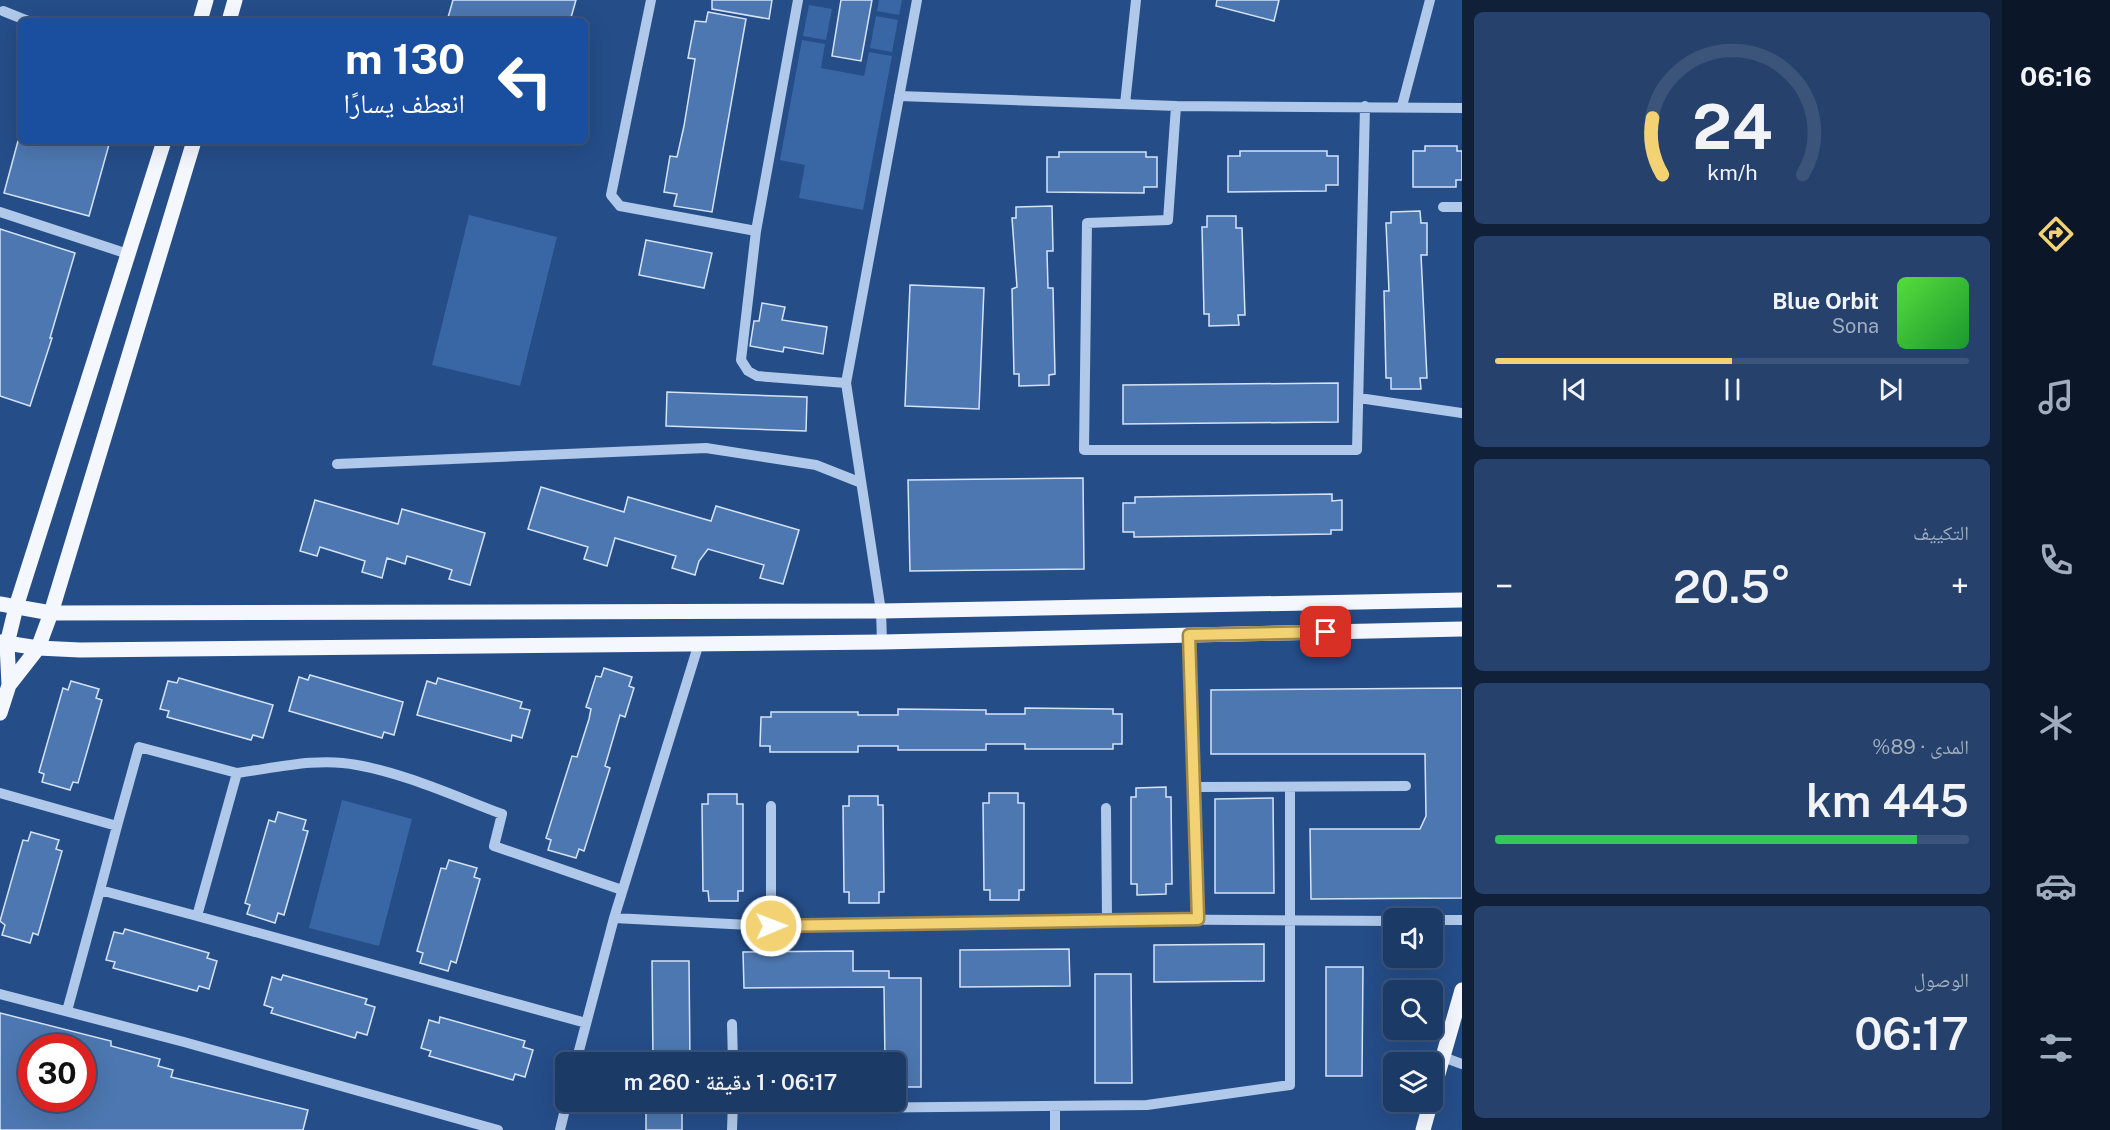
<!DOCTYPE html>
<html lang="ar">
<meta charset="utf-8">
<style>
body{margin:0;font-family:"Public Sans","Noto Naskh Arabic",sans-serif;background:#25416c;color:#f1f3f6;direction:rtl;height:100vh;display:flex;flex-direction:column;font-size:22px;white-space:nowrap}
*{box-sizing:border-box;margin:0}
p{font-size:20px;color:#a0adbf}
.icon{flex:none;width:33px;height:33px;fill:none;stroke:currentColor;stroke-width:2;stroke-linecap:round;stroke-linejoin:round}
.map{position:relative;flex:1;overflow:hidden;direction:ltr}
.details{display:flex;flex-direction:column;gap:12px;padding:12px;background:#0f2038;width:540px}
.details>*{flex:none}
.guide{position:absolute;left:18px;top:18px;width:570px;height:126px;border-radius:9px;box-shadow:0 6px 24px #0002,0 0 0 2px #3a547a;direction:rtl;background:#1a4fa0;color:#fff;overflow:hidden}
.fabs{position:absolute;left:1383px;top:908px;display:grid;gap:12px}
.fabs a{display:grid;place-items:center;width:60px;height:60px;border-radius:9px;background:#1c3a66;box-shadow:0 6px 24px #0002,0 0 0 2px #3a547a;font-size:30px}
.speed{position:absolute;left:18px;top:1034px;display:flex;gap:12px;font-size:30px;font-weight:700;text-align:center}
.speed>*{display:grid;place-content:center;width:78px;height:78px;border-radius:50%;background:#1c3a66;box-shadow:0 6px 24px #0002,0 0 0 2px #3a547a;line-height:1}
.speed .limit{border:9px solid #d22;background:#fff;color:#111}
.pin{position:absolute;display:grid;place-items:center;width:51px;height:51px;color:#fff;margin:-26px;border-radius:12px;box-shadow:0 3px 9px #0006}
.me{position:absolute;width:66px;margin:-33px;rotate:89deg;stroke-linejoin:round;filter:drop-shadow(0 0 4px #0008)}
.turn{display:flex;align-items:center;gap:21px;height:126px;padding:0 24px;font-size:27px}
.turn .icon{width:78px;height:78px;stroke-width:2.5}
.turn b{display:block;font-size:42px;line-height:51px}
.big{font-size:45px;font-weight:600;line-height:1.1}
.details .widget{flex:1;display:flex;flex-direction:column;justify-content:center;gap:9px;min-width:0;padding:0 21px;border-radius:9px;background:#25416c}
.details .dial{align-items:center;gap:0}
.dial svg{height:156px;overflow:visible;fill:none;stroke:#3a547a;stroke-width:7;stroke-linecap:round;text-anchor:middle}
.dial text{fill:#f1f3f6;stroke:none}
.song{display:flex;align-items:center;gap:18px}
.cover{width:72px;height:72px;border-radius:9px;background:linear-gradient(135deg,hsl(110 70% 55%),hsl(130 70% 35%))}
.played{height:6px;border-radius:3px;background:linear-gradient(90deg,#f3d274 50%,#3a547a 50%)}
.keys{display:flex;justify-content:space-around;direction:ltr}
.heat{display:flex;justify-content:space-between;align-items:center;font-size:33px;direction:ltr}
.charge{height:9px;border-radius:4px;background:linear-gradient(90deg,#34c759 89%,#3a547a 0)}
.trip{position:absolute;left:555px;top:1052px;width:351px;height:60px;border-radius:9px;background:#1c3a66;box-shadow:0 6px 24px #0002,0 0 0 2px #3a547a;font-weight:600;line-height:60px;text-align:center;direction:rtl}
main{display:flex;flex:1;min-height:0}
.dock{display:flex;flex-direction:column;width:108px;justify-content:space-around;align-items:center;background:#0b1729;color:#a0adbf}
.dock .icon{width:42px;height:42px}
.dock .selected{color:#f3d274}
.dock b{font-size:27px;color:#f1f3f6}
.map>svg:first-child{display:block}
.green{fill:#3966a5}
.building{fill:#4d77b0;stroke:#d5e3f7;stroke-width:1.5;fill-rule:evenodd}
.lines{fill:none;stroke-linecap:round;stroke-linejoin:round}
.minor{stroke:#b0c8e9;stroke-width:10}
.major{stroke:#f4f7fe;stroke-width:15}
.route-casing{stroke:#9e884b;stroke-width:15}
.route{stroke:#f3d274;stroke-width:10}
</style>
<main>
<nav class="dock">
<b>06:16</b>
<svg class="icon selected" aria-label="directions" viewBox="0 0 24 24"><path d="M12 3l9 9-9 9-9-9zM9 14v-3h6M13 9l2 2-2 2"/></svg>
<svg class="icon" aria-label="music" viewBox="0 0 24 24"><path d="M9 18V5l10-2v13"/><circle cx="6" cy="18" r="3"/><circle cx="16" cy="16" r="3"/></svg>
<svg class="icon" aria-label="phone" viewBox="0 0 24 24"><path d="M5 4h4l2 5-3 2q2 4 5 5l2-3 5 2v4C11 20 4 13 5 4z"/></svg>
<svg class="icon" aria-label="climate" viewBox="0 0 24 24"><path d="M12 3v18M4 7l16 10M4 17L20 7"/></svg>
<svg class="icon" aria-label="car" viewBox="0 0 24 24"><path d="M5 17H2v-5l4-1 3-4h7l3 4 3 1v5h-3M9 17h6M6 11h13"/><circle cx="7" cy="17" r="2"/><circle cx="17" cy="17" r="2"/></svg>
<svg class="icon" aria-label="filters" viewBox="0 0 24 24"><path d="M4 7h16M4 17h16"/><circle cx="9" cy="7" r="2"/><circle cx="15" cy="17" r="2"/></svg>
</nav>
<section class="details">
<div class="widget dial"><svg viewBox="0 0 100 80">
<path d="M14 69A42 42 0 1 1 86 69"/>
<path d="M14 69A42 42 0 0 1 9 40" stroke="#f3d274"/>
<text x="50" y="56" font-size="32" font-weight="700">24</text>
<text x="50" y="72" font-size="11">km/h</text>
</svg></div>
<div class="widget">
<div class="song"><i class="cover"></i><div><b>Blue Orbit</b><p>Sona</p></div></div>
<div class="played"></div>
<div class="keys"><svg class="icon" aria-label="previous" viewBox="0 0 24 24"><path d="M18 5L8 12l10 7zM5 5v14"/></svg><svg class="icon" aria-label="pause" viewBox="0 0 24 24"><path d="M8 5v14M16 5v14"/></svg><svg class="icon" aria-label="next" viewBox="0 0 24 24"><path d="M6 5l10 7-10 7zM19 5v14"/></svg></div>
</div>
<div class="widget"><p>التكييف</p>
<div class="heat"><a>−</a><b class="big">20.5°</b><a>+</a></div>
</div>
<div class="widget"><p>المدى · 89%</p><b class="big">445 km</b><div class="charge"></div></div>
<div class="widget"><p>الوصول</p><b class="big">06:17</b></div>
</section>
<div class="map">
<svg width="1462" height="1130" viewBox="0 0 1462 1130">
<rect width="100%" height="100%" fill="#254d88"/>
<path class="green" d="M 879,0 L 902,0 L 899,15 L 877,11 Z
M 809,5 L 832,9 L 826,40 L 803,36 Z
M 876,16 L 898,20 L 892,52 L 870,48 Z
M 802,40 L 825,44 L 821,68 L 864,76 L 869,52 L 892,56 L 863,210 L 799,198 L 805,165 L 780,160 Z
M 469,215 L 557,237 L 520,386 L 432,365 Z
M 342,800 L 412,819 L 379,946 L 309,928 Z"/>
<path class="building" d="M 453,0 L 576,0 L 570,21 L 447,21 Z
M 712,0 L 772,0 L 769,19 L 712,9 Z
M 841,0 L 872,0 L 861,61 L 832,56 Z
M 1217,0 L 1279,0 L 1274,21 L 1216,6 Z
M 708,12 L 746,19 L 712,212 L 674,206 L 677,194 L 664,192 L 670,156 L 677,157 L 684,126 L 695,59 L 688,58 L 695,21 L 706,22 Z
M 18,141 L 110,141 L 89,216 L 4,193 Z
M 1425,146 L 1457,146 L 1457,151 L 1462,151 L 1462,180 L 1456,180 L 1456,187 L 1413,187 L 1413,151 L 1425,151 Z
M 1240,151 L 1327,151 L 1327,156 L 1338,156 L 1338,185 L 1326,185 L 1326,191 L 1228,192 L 1228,156 L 1240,156 Z
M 1059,152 L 1146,152 L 1146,157 L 1157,157 L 1157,187 L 1144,187 L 1144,193 L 1047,192 L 1047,157 L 1059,157 Z
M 1052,206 L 1053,251 L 1047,251 L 1048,288 L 1053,288 L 1055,374 L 1049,375 L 1049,385 L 1019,386 L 1019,374 L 1014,374 L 1012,289 L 1017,287 L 1012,218 L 1016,218 L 1016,207 Z
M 1420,211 L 1421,223 L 1427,223 L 1427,255 L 1421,255 L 1427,378 L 1420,378 L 1421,389 L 1391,389 L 1391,378 L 1386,378 L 1384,291 L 1389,291 L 1386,223 L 1391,223 L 1391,212 Z
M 1207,216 L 1236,216 L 1236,228 L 1242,228 L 1245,315 L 1238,315 L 1239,325 L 1209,326 L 1209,314 L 1204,314 L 1202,227 L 1207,227 Z
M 0,229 L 75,253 L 50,338 L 52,338 L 30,406 L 0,396 Z
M 646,240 L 712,253 L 704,288 L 639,275 Z
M 910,285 L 984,288 L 979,409 L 905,406 Z
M 762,303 L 785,307 L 782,320 L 827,327 L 823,354 L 784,347 L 783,352 L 750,346 L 754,321 L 759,321 Z
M 1338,383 L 1338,422 L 1123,424 L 1123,385 Z
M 667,392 L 807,397 L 806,431 L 666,426 Z
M 1083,478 L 1084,569 L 910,571 L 908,480 Z
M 541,487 L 624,512 L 628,497 L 711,521 L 716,506 L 799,530 L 783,584 L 760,578 L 764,565 L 708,549 L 699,561 L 695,575 L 672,568 L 676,556 L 615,538 L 607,566 L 584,559 L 588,547 L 528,529 Z
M 1332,494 L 1332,501 L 1342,500 L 1342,530 L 1331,530 L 1331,534 L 1134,537 L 1134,532 L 1123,532 L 1123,503 L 1135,503 L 1135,497 Z
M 315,500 L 398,524 L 402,509 L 485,533 L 470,585 L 449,579 L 452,570 L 407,556 L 405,564 L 387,558 L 382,578 L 362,572 L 365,561 L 320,547 L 317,556 L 300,551 Z
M 604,668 L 632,677 L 629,686 L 634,688 L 625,717 L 620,715 L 605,766 L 610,768 L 584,851 L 579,849 L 576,858 L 548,850 L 551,840 L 546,838 L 572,756 L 577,757 L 589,719 L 591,709 L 586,707 L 596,676 L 601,677 Z
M 310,675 L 403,702 L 394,735 L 384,732 L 382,738 L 289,711 L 299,677 L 308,680 Z
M 179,678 L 273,705 L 263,738 L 253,735 L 251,740 L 167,717 L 169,711 L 160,709 L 168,681 L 177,683 Z
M 438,678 L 522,702 L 520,708 L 530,710 L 522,738 L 512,735 L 511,741 L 417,715 L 427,681 L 436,684 Z
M 71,681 L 99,689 L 96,698 L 102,700 L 78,783 L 73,782 L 70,790 L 42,782 L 44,774 L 39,772 L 63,688 L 68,690 Z
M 1462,688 L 1462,898 L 1311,899 L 1310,829 L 1420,829 L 1426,816 L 1425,754 L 1211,754 L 1211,690 Z
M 1025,708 L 1113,709 L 1113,714 L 1122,714 L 1122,744 L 1113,744 L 1113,749 L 1025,749 L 1025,744 L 986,744 L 986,750 L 898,750 L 898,746 L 858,746 L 858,752 L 770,752 L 770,746 L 760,746 L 761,717 L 771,717 L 771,712 L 858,712 L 858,715 L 898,715 L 898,709 L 986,710 L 986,714 L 1025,714 Z
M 1166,787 L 1166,797 L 1171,797 L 1172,884 L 1166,884 L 1166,894 L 1137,895 L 1137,884 L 1131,884 L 1131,797 L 1136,797 L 1136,788 Z
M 989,793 L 1018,793 L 1018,803 L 1024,803 L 1024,890 L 1019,890 L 1019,900 L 990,900 L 990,890 L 984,890 L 983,803 L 989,803 Z
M 708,794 L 737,794 L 737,804 L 743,804 L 743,891 L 738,891 L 738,901 L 709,901 L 708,891 L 703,891 L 702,804 L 708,804 Z
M 849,796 L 878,796 L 878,805 L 883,805 L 884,892 L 879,892 L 879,903 L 849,903 L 849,892 L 844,892 L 843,806 L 849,806 Z
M 1273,798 L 1274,893 L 1215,893 L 1215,799 Z
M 278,812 L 306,820 L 303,830 L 308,831 L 284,915 L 278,913 L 275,923 L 247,914 L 250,905 L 245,903 L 269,820 L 275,822 Z
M 31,832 L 59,840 L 56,849 L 62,851 L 38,935 L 33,933 L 30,943 L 2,935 L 5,925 L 0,921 L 23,840 L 28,841 Z
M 449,860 L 477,868 L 474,877 L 480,879 L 456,963 L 451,961 L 448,971 L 420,963 L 423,953 L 417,951 L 441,868 L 446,869 Z
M 125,929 L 209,953 L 207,958 L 217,961 L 209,989 L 199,986 L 197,991 L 113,968 L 115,962 L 106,960 L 114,932 L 123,934 Z
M 1264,944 L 1264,981 L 1154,982 L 1154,945 Z
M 1069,949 L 1070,986 L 960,987 L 960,950 Z
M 853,951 L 853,971 L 889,971 L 889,978 L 921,978 L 921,1087 L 896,1087 L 896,1062 L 885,1062 L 884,987 L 744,988 L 743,952 Z
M 652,961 L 689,961 L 690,1062 L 653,1062 Z
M 1326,967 L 1363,967 L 1362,1076 L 1326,1076 Z
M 1095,974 L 1131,974 L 1132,1083 L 1095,1083 Z
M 283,975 L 367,999 L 365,1004 L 375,1007 L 367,1035 L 357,1032 L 355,1038 L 271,1013 L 273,1008 L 264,1005 L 272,977 L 281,980 Z
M 0,1013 L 111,1041 L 111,1046 L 160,1059 L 158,1066 L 173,1070 L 171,1077 L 308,1110 L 303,1130 L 0,1130 ZM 32,1047 L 82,1047 L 82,1098 L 32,1098 Z
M 440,1017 L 525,1041 L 523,1047 L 533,1050 L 525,1077 L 515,1074 L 513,1080 L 429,1056 L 431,1051 L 421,1048 L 429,1020 L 439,1023 Z
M 646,1101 L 682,1101 L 682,1130 L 646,1130 Z"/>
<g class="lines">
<path class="minor" d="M 651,0 L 611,195 L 620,206 L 756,231
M 798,0 L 756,231 L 741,360 L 748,371 L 757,376 L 846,383
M 3,11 L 28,21
M 899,96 L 1176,106 L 1462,108
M 1125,104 L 1136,0
M 1176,106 L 1168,220 L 1087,223 L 1084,450 L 1357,450 L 1365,106
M 1402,106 L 1430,0
M 1443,207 L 1462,207
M 0,212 L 128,254
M 1359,398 L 1462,413
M 337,464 L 706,448 L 816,465 L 859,482
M 1189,635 L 1198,919
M 882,642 L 881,611 L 846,383 L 917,0
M 699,643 L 614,918 L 771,926 L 1107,919 L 1394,921
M 237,773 C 275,768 318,757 357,765 C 407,774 454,796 502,814 L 494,846 L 622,890
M 1195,787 L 1406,786
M 0,793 L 117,826 L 139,747 L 237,773 L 197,916 L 100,890 L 67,1011
M 771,806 L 771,926
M 1106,808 L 1107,919
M 100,890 L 117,826
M 197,916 L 586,1023
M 1432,920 L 1462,920
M 0,994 L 184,1042 L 498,1130
M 732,1024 L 733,1062
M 1443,1057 L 1462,1064
M 576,1062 L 614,918
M 1055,1108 L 1055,1130
M 733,1109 L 1147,1105 L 1290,1085 L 1290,787
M 560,1130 L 567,1101
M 732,1130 L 733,1101"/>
<path class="major" d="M 200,21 L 206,0
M 229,21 L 235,0
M 0,604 L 51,613 L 881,611 L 1462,600
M 0,642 L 38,648 L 80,650 L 882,642 L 1462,629
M 9,685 L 38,648 L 51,613 L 194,141
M 0,713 L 9,685 L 7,644 L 16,607 L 164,141
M 1432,1095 L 1462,990
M 1423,1130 L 1431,1101"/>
</g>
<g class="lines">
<g class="route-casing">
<path id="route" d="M 771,926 L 1198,919 L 1189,635 L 1326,632"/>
</g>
<use href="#route" class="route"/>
</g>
</svg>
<div class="fabs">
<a><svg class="icon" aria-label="sound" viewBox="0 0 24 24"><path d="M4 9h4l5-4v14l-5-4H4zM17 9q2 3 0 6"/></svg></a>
<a><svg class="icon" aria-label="search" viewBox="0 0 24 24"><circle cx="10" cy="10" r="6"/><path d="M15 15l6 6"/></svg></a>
<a><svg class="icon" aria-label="layers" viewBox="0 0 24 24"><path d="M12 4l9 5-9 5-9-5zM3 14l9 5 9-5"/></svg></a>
</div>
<div class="speed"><div class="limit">30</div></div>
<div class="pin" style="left:1326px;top:632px;background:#d93025"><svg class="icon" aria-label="arrive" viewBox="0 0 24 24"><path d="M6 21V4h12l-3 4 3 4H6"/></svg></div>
<svg class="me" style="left:771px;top:926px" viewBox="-20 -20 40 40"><circle r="17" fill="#f3d274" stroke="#fff" stroke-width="3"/><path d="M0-11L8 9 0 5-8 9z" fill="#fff"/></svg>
<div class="trip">06:17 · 1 دقيقة · 260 m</div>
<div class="guide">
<div class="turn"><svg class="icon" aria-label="left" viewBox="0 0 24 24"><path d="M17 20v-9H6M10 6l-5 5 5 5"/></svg><div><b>130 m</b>انعطف يسارًا</div></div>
</div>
</div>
</main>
